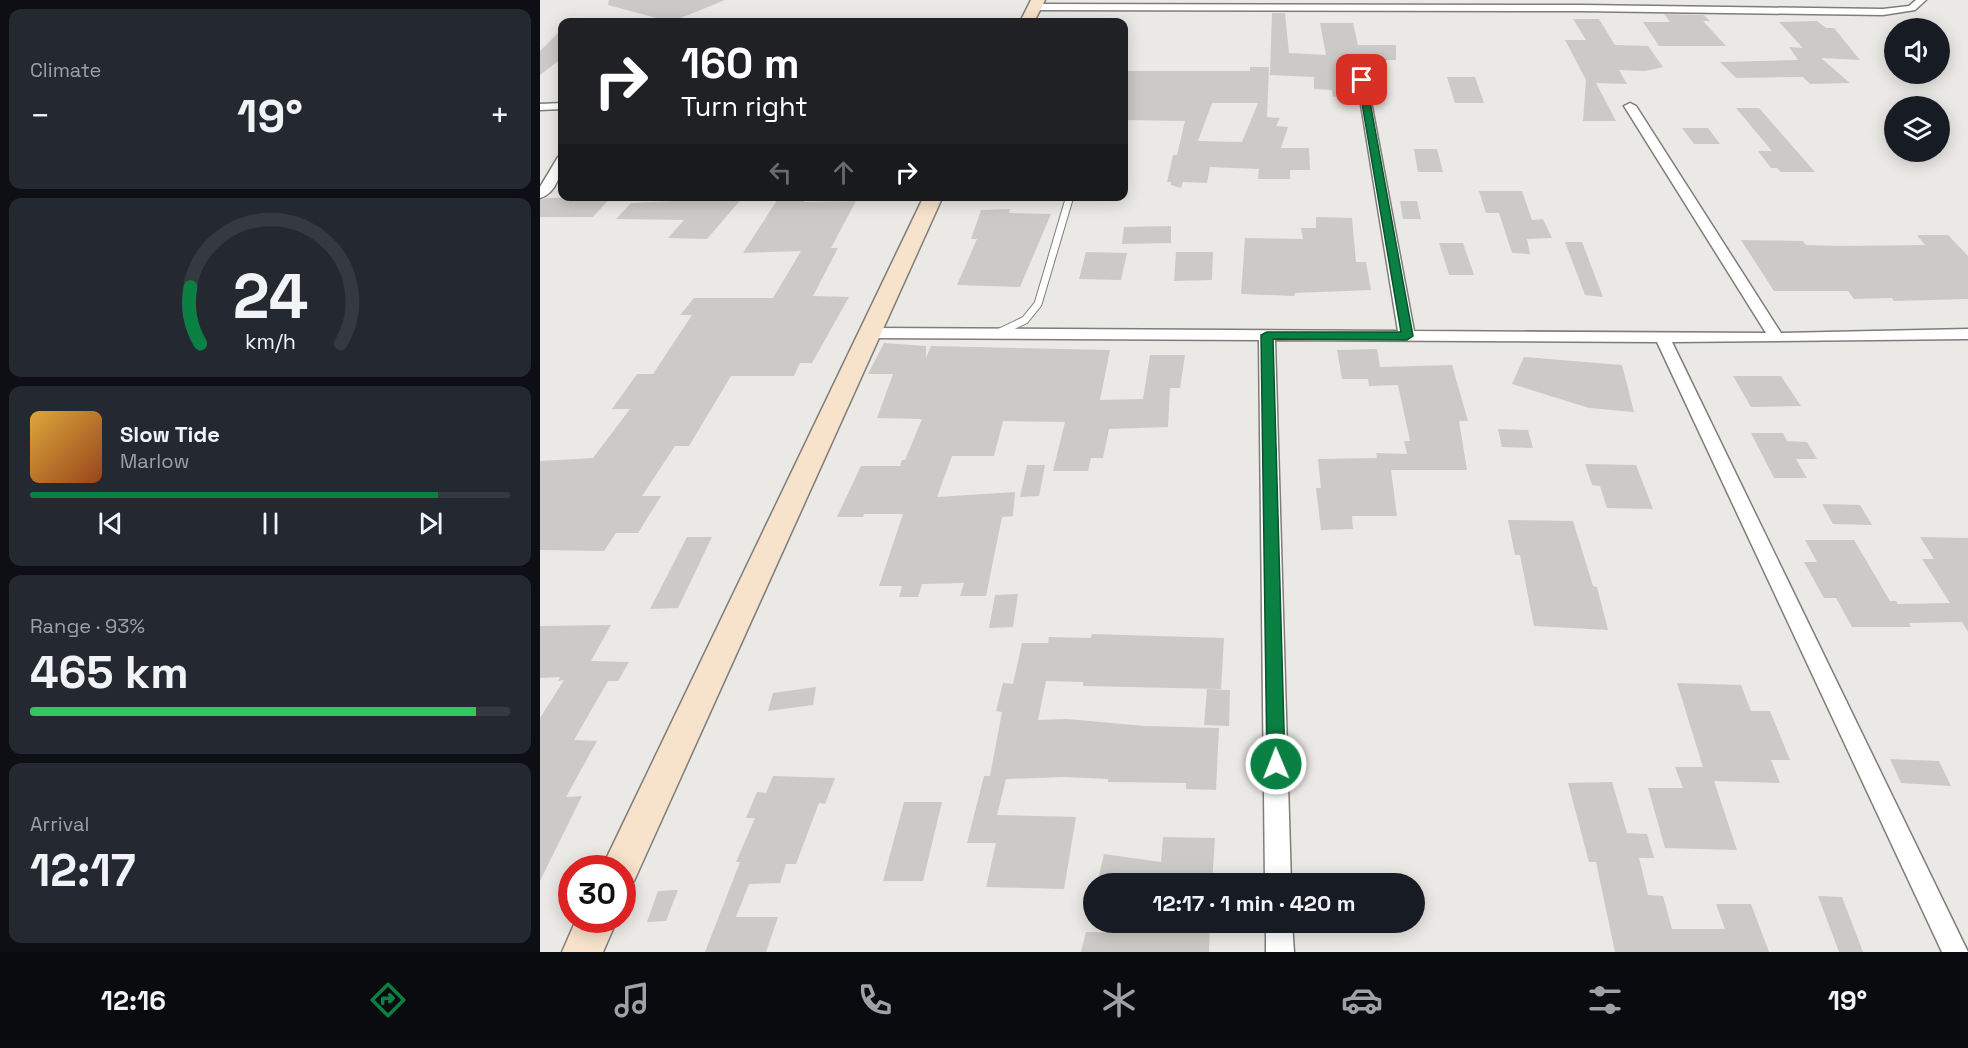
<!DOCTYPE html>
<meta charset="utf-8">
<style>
body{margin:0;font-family:"Space Grotesk",sans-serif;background:#242831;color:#f1f3f6;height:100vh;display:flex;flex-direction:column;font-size:22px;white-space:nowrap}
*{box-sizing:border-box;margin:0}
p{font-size:20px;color:#9ea1a6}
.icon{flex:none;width:33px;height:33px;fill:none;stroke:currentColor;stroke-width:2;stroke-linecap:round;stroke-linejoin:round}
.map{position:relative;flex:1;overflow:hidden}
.drawer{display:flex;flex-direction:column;gap:9px;padding:9px;background:#0d0f14;width:540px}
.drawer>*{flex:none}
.top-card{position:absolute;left:18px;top:18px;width:570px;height:183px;border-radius:12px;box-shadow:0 3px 15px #0003;background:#202124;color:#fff;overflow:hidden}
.fabs{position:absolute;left:1344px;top:18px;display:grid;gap:12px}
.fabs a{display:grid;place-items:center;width:66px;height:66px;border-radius:50%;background:#171b24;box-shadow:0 3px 15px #0003;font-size:30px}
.speed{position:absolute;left:18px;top:855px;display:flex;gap:12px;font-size:30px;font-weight:700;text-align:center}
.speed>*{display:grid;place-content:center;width:78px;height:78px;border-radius:50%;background:#171b24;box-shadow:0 3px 15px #0003;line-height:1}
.speed .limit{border:9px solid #d22;background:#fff;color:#111}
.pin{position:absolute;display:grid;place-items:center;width:51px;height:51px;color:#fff;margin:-26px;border-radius:12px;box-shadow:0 3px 9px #0006}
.me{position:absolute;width:66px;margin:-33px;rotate:359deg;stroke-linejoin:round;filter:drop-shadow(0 0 4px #0008)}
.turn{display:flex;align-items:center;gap:21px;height:126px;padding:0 24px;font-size:27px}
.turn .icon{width:78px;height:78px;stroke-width:2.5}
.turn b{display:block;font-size:42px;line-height:51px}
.lanes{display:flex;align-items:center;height:57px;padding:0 24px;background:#0003;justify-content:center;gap:30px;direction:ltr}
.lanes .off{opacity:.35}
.big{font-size:45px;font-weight:600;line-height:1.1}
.drawer .widget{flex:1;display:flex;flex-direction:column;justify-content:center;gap:9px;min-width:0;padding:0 21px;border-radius:12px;background:#242831}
.drawer .dial{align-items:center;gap:0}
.dial svg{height:156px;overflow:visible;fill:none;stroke:#363941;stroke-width:7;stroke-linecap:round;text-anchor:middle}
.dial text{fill:#f1f3f6;stroke:none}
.song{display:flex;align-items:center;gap:18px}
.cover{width:72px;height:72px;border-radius:9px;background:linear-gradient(135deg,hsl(40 70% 55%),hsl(20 70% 35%))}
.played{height:6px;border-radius:3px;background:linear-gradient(90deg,#0b8043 85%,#363941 85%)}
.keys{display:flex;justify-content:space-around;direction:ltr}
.heat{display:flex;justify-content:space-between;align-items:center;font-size:33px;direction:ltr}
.charge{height:9px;border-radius:4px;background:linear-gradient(90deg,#34c759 93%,#363941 0)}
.trip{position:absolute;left:543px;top:873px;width:342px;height:60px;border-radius:30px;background:#171b24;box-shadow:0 3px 15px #0003;font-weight:600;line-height:60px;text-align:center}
.menu{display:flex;height:96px;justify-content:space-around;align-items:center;background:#090b0e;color:#9ea1a6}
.menu .icon{width:42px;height:42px}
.menu .current{color:#0b8043}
.menu b{font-size:27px;color:#f1f3f6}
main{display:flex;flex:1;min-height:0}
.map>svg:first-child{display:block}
.building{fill:#cccac6;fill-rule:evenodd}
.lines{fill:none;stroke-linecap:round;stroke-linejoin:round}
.lane-casing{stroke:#7f7d7a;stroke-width:9}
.street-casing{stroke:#7f7d7a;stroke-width:3}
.secondary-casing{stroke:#7f7d7a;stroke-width:3}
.lane{stroke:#fff;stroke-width:7}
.street{fill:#fff;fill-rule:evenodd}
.secondary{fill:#f7e2cb;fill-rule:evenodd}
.route{fill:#0b8043;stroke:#07532c;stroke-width:1.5}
</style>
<main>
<section class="drawer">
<div class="widget"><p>Climate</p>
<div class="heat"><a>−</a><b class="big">19°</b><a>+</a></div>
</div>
<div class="widget dial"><svg viewBox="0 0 100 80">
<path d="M14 69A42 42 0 1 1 86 69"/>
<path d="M14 69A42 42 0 0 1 9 40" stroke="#0b8043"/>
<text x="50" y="56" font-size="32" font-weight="700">24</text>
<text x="50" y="72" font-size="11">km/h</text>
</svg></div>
<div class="widget">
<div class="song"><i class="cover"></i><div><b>Slow Tide</b><p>Marlow</p></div></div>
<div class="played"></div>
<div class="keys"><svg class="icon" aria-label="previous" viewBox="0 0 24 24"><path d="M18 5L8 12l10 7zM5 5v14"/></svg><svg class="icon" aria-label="pause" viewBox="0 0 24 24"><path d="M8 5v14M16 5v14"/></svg><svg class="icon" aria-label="next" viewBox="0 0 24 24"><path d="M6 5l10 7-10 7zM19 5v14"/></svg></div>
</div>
<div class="widget"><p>Range · 93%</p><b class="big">465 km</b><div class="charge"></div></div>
<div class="widget"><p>Arrival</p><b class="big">12:17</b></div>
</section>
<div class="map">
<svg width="1428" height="952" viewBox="0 0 1428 952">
<rect width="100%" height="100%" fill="#ebe9e5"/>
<path class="building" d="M 69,0 L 185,0 L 131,22 L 68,5 Z
M 732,13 L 745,13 L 749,53 L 786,55 L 780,23 L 813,23 L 818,45 L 856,45 L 856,60 L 802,61 L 806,95 L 793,97 L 792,90 L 774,89 L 774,77 L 730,75 Z
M 1124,14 L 1164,15 L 1170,21 L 1163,21 L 1186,46 L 1119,46 L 1103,22 L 1130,22 Z
M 1033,19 L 1059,19 L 1075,45 L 1108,46 L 1123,67 L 1105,71 L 1079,70 L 1087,84 L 1056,83 L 1076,121 L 1043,121 L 1046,80 L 1025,40 L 1046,40 Z
M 1277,21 L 1286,28 L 1294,28 L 1320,60 L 1281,58 L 1310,83 L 1270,84 L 1263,77 L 1196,78 L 1180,62 L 1258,60 L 1249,47 L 1263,48 L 1239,22 Z
M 22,29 L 22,58 L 0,75 L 0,51 Z
M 710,67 L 729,67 L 727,117 L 740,118 L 736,126 L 748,127 L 741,148 L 769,148 L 770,170 L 750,170 L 750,179 L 718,179 L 719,169 L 670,167 L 667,183 L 643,182 L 641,188 L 631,185 L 631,182 L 627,182 L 633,155 L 637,155 L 645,121 L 584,120 L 584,71 L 710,71 ZM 672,103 L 718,103 L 702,142 L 658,141 Z
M 907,77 L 935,77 L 944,103 L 915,103 Z
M 1196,108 L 1219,108 L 1275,172 L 1241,172 L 1237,168 L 1231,168 L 1218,151 L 1232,151 Z
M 1142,128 L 1168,128 L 1180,144 L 1154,144 Z
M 874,149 L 897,149 L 903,172 L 878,172 Z
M 939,191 L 982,191 L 992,220 L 1003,219 L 1012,238 L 987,239 L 990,254 L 972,253 L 959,213 L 946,213 Z
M 156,196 L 204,196 L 167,239 L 128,238 L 144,220 L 76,219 L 91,203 L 153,200 Z
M 71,197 L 53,217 L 0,217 L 0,200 L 7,198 Z
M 239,197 L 267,197 L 264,202 L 316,201 L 291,248 L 298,248 L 273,296 L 309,297 L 272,363 L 260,363 L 254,376 L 191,376 L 149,446 L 135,446 L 102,496 L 121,496 L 98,533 L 76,533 L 64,551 L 0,550 L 0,461 L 53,458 L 90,409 L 72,409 L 97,374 L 113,374 L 152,315 L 140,315 L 154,298 L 233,298 L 261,251 L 203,253 Z
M 860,201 L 877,201 L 881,219 L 863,219 Z
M 470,209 L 469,213 L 511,214 L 480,287 L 417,285 L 437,239 L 431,239 L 441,210 Z
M 776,217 L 812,218 L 816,262 L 826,262 L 831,290 L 755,293 L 754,296 L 701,294 L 705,238 L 763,239 L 761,228 L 776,228 Z
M 631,226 L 631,243 L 582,244 L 584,227 Z
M 1377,235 L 1408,235 L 1428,256 L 1428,299 L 1354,301 L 1352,298 L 1314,299 L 1308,291 L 1234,291 L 1201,240 L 1263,241 L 1266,245 L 1300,246 L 1385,245 Z
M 1025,242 L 1042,242 L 1063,297 L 1045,295 Z
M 899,243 L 923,243 L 934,275 L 909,275 Z
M 546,252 L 587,253 L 581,280 L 539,279 Z
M 636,252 L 673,252 L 672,280 L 634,281 Z
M 344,343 L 386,346 L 386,358 L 391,346 L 570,350 L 560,400 L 603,399 L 610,355 L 645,355 L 640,388 L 630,388 L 628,427 L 569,429 L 563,458 L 551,458 L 548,471 L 513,471 L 525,422 L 463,421 L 454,456 L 412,456 L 397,497 L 475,492 L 473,516 L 462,517 L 446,596 L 420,596 L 424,583 L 382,584 L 378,597 L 359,597 L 362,586 L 339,586 L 363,514 L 324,514 L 323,517 L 297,517 L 321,466 L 360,466 L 362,460 L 365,460 L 382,419 L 337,418 L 353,374 L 328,374 Z
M 837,349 L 840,367 L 912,365 L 928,421 L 919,421 L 927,470 L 851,470 L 857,516 L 812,516 L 813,529 L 781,530 L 776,488 L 781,488 L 778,459 L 837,458 L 836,453 L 867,454 L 864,441 L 870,441 L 858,385 L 829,386 L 828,379 L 802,379 L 797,350 Z
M 984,357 L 1082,365 L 1094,412 L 1049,408 L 972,384 Z
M 1193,376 L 1241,376 L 1261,406 L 1211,407 Z
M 958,429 L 988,430 L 993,448 L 962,447 Z
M 1211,433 L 1243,433 L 1247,441 L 1267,442 L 1277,459 L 1256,459 L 1267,478 L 1234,478 Z
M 1045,464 L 1096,465 L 1113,509 L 1067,508 L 1060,486 L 1052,485 Z
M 487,465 L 505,465 L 499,496 L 480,497 Z
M 1282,504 L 1320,505 L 1332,525 L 1293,524 Z
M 968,520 L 1033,521 L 1053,586 L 1057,587 L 1068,630 L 994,626 L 980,555 L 975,555 Z
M 147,537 L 172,537 L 138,608 L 110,609 Z
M 1380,537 L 1428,538 L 1428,632 L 1422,622 L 1369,623 L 1371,627 L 1312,627 L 1296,598 L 1284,598 L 1264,562 L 1277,562 L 1265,540 L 1314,540 L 1350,601 L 1356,601 L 1358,604 L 1410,603 L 1382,559 L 1394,559 Z
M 478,594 L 473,627 L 449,628 L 455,595 Z
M 71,625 L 51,661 L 89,662 L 78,681 L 68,681 L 34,740 L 57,741 L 26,797 L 42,796 L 0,881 L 0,718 L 24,680 L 18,681 L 20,677 L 0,678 L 0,626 Z
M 552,634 L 684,638 L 681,689 L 543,686 L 543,682 L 506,681 L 498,720 L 527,719 L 605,726 L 679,728 L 676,790 L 646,789 L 646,783 L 568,782 L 568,779 L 524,777 L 466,779 L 457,815 L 536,817 L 524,889 L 446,887 L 456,843 L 427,843 L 444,776 L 450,776 L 462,712 L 456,711 L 463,683 L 473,684 L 482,643 L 508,643 L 509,637 L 551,638 Z
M 1137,683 L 1201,685 L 1211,711 L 1230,711 L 1250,760 L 1231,760 L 1240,783 L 1174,781 L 1197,850 L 1125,848 L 1108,788 L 1143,788 L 1135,767 L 1163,767 Z
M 276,687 L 273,705 L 228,711 L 233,693 Z
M 667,689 L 690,690 L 689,726 L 664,725 Z
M 1350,759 L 1399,761 L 1411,786 L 1361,783 Z
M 233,776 L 295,778 L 285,804 L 279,803 L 256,864 L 246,864 L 240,883 L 209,884 L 196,917 L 238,917 L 226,952 L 165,952 L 200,862 L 196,862 L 215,818 L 206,818 L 217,792 L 226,793 Z
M 1072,782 L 1087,833 L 1107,834 L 1114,858 L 1099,858 L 1108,895 L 1123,896 L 1132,929 L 1185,929 L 1176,904 L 1211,904 L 1229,952 L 1075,952 L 1056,862 L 1049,862 L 1028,783 Z
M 364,802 L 402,802 L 383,881 L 343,881 Z
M 623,837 L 675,838 L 672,884 L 557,884 L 564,854 L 621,862 Z
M 138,890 L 126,921 L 107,922 L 118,891 Z
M 1278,896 L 1302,897 L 1323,952 L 1299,952 Z
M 615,922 L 670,922 L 669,952 L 541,952 L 546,932 L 614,933 Z"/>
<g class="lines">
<g class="lane-casing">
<path id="lane" d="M 458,333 L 485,320 L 498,304 L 530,196"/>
</g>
<g class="street-casing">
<path id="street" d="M 1376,0 L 1386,0 L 1375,10 L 1343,15 L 1041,11 L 495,10 L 490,7 L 495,4 L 1041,5 L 1343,9 L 1369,6 Z
M 822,77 L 827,80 L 874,331 L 1226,333 L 1084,106 L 1090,103 L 1096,106 L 1241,333 L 1428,329 L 1428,339 L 1132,342 L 1428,952 L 1402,952 L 1117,342 L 735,340 L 751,884 L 725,884 L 719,340 L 331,338 L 323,333 L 331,328 L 858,331 L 817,80 Z
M 22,103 L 22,109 L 0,110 L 0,104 Z
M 18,157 L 22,157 C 22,172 17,193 0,198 L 0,187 Z
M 726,922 L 752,922 L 754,952 L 726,952 Z"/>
</g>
<g class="secondary-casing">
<path id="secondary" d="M 491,0 L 505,0 L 494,22 L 480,22 Z
M 384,196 L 403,196 L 94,881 L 82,886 L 82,868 L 62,868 L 68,855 Z
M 36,920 L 77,920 L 63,952 L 22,952 Z"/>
</g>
<use href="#lane" class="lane"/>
<use href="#street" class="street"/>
<use href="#secondary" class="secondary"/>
</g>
<path class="route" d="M 822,78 L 826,80 L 873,336 L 867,340 L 733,339 L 745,764 L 742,770 L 736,773 L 730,770 L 727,764 L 721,335 L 727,332 L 861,332 L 818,80 Z"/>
</svg>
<div class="fabs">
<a><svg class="icon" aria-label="sound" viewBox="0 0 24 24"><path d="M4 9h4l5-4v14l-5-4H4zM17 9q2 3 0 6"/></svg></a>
<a><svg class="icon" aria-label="layers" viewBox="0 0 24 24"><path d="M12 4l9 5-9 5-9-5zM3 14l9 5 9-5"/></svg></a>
</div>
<div class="speed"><div class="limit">30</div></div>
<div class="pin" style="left:822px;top:80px;background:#d93025"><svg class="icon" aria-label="arrive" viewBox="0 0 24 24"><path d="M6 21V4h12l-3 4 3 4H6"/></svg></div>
<svg class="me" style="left:736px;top:764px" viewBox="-20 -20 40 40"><circle r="17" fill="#0b8043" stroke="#fff" stroke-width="3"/><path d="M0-11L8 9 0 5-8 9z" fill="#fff"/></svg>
<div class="trip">12:17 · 1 min · 420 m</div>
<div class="top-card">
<div class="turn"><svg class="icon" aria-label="right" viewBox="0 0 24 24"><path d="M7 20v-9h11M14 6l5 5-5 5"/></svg><div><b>160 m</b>Turn right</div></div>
<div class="lanes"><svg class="icon off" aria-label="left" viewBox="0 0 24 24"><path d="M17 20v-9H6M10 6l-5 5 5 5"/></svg><svg class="icon off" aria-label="ahead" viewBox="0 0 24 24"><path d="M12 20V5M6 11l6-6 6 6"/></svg><svg class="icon" aria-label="right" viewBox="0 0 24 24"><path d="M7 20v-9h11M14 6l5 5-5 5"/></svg></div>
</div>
</div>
</main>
<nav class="menu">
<b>12:16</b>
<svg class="icon current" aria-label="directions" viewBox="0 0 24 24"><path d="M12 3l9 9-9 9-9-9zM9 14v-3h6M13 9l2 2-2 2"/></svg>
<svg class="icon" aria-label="music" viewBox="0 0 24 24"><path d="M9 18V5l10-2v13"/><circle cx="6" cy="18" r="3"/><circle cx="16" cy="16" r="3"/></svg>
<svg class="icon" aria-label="phone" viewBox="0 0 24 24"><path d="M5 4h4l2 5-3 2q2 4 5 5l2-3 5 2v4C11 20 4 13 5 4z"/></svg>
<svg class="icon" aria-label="climate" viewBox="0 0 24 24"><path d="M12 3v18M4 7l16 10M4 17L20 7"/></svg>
<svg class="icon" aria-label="car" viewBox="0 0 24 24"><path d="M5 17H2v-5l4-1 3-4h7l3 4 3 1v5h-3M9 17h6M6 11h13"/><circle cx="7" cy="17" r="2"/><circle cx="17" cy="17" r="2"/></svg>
<svg class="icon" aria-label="filters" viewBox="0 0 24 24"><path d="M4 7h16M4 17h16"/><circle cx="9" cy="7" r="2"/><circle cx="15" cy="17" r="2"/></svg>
<b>19°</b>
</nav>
